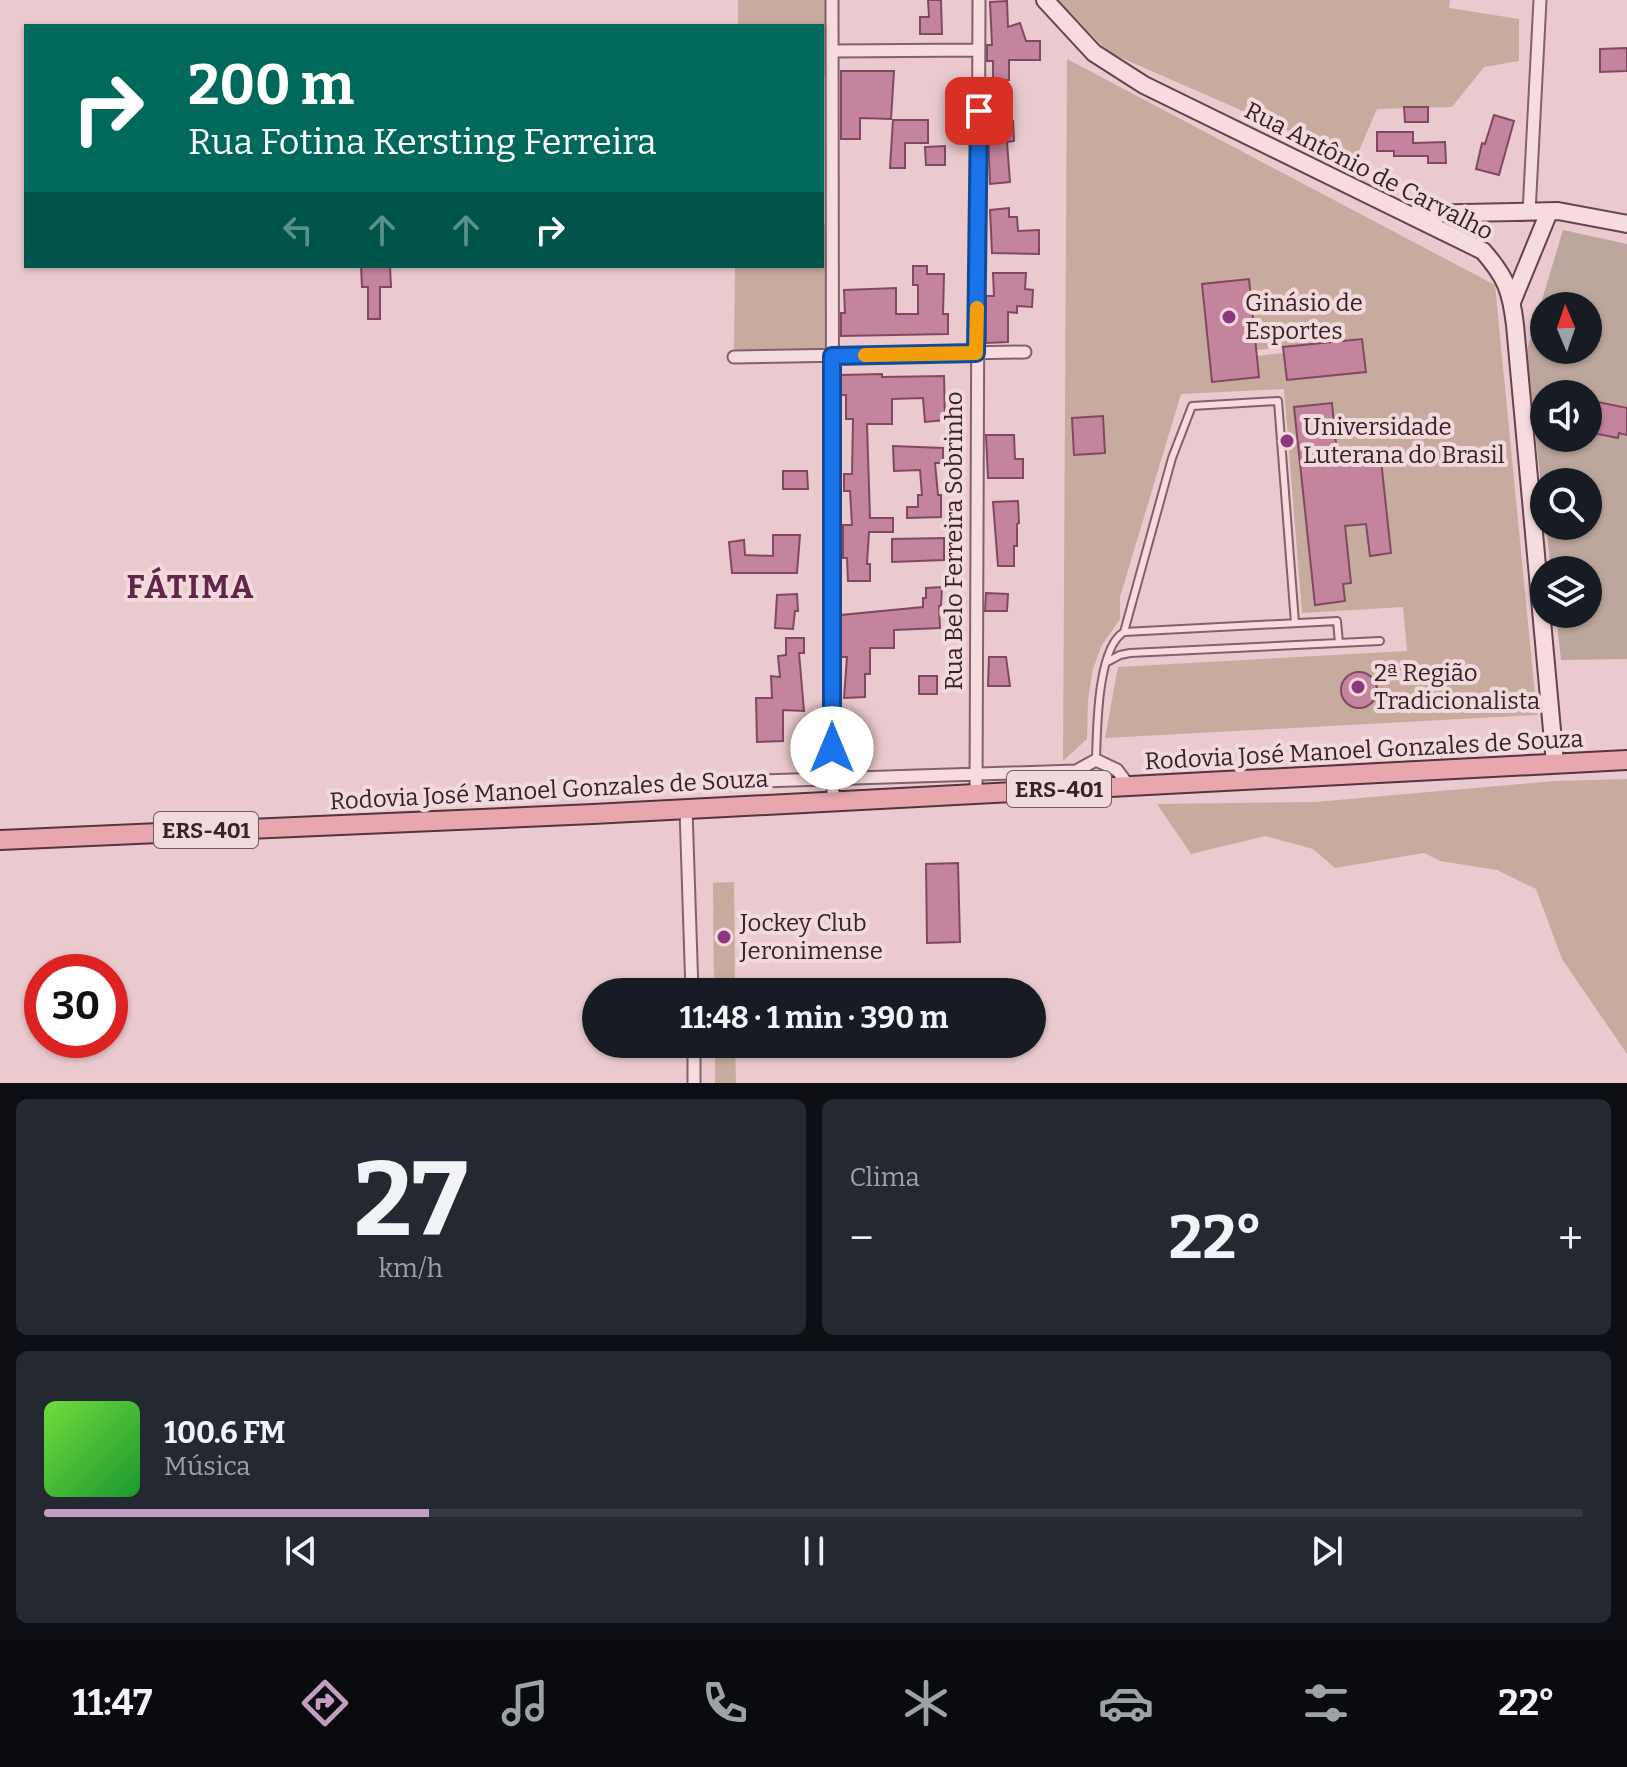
<!DOCTYPE html>
<html lang="pt">
<meta charset="utf-8">
<style>
body{margin:0;font-family:Bitter,serif;background:#242831;color:#f1f3f6;height:100vh;display:flex;flex-direction:column;font-size:30px;white-space:nowrap}
*{box-sizing:border-box;margin:0}
p{font-size:26px;color:#9ea1a6}
.icon{flex:none;width:44px;height:44px;fill:none;stroke:currentColor;stroke-width:2;stroke-linecap:round;stroke-linejoin:round}
.map{position:relative;height:1083px;overflow:hidden}
.drawer{display:flex;flex-direction:column;gap:16px;padding:16px;background:#0d0f14;flex:1}
.drawer>*{flex:none}
.top-card{position:absolute;left:24px;top:24px;width:800px;height:244px;border-radius:0px;box-shadow:0 2px 6px #0004;background:#00695c;color:#fff;overflow:hidden}
.needle{width:52px;rotate:358deg}
.tools{position:absolute;left:1530px;top:292px;display:grid;gap:16px}
.tools a{display:grid;place-items:center;width:72px;height:72px;border-radius:50%;background:#171b24;box-shadow:0 2px 6px #0004;font-size:40px}
.speed{position:absolute;left:24px;top:954px;display:flex;gap:16px;font-size:40px;font-weight:700;text-align:center}
.speed>*{display:grid;place-content:center;width:104px;height:104px;border-radius:50%;background:#171b24;box-shadow:0 2px 6px #0004;line-height:1}
.speed .limit{border:12px solid #d22;background:#fff;color:#111}
.pin{position:absolute;display:grid;place-items:center;width:68px;height:68px;color:#fff;margin:-34px;border-radius:16px;box-shadow:0 4px 12px #0006}
.me{position:absolute;width:88px;margin:-44px;rotate:0deg;stroke-linejoin:round;filter:drop-shadow(0 0 6px #0008)}
.turn{display:flex;align-items:center;gap:28px;height:168px;padding:0 32px;font-size:36px}
.turn .icon{width:104px;height:104px;stroke-width:2.5}
.turn b{display:block;font-size:56px;line-height:68px}
.lanes{display:flex;align-items:center;height:76px;padding:0 32px;background:#0003;justify-content:center;gap:40px;direction:ltr}
.lanes .off{opacity:.35}
.big{font-size:60px;font-weight:700;line-height:1.1}
.drawer .card{flex:1;display:flex;flex-direction:column;justify-content:center;gap:12px;min-width:0;padding:0 28px;border-radius:12px;background:#242831}
.drawer .dial{align-items:center;gap:0}
.dial b{font-size:104px;line-height:1}
.song{display:flex;align-items:center;gap:24px}
.cover{width:96px;height:96px;border-radius:12px;background:linear-gradient(135deg,hsl(100 70% 55%),hsl(130 70% 35%))}
.played{height:8px;border-radius:4px;background:linear-gradient(90deg,#c49ec0 25%,#363941 25%)}
.keys{display:flex;justify-content:space-around;direction:ltr}
.heat{display:flex;justify-content:space-between;align-items:center;font-size:44px;direction:ltr}
.drawer .tiles{flex:1;display:grid;gap:16px;grid-template-columns:1fr 1fr}
.card:last-child{grid-column:span 2}
.trip{position:absolute;left:582px;top:978px;width:464px;height:80px;border-radius:40px;background:#171b24;box-shadow:0 2px 6px #0004;font-weight:700;line-height:80px;text-align:center}
.tabs{display:flex;height:128px;justify-content:space-around;align-items:center;background:#090b0e;color:#9ea1a6}
.tabs .icon{width:56px;height:56px}
.tabs .active{color:#c49ec0}
.tabs b{font-size:36px;color:#f1f3f6}
.map>svg:first-child{display:block}
.green{fill:#c7ab9f;fill-rule:evenodd}
.cemetery{fill:#bda69d;fill-rule:evenodd}
.building{fill:#c4849e;stroke:#814961;stroke-width:2}
.lines{fill:none;stroke-linecap:round;stroke-linejoin:round}
.lane-casing{stroke:#85606b;stroke-width:10}
.street-casing{stroke:#85606b;stroke-width:15}
.secondary-casing{stroke:#67434f;stroke-width:20}
.primary-casing{stroke:#53343f;stroke-width:22}
.lane{stroke:#f6dcdf;stroke-width:6}
.street{stroke:#f6dcdf;stroke-width:11}
.secondary{stroke:#f6dcdf;stroke-width:16}
.primary{stroke:#e8a7af;stroke-width:18}
.route-casing{stroke:#114b97;stroke-width:20}
.route{stroke:#1a73e8;stroke-width:14}
.slow{stroke:#f59e0b;stroke-width:14}
.poi-dot{fill:#8d377e;stroke:#f2d9db;stroke-width:3}
.labels{text-anchor:middle;dominant-baseline:central;stroke-width:8;stroke-linejoin:round;paint-order:stroke}
.shield{fill:#f2d9db;stroke:#6f595e;stroke-width:2}
.shield-label{font-size:22px;font-weight:bold;fill:#372229}
.street-label{font-size:24px;fill:#372229;stroke:#f2d9db}
.poi-label{font-size:24px;fill:#372229;stroke:#f2d9db;text-anchor:start}
.district-label{font-size:32px;font-weight:bold;letter-spacing:2px;fill:#5f2649;stroke:#f2d9db}
</style>
<div class="map">
<svg width="1627" height="1083" viewBox="0 0 1627 1083">
<rect width="100%" height="100%" fill="#eacace"/>
<path class="green" d="M 738,0 L 828,0 L 828,75 L 822,75 L 822,26 L 738,26 Z
M 1058,0 L 1450,0 L 1449,8 L 1519,19 L 1519,61 L 1484,67 L 1452,107 L 1377,109 L 1355,160 L 1108,52 Z
M 1067,59 L 1495,285 L 1537,715 L 1105,738 L 1118,667 L 1407,651 L 1403,607 L 1302,613 L 1284,389 L 1181,394 L 1120,597 L 1120,619 L 1102,645 L 1093,669 L 1088,700 L 1087,739 L 1063,761 ZM 1249,279 L 1257,350 L 1362,339 L 1366,372 L 1287,380 L 1284,353 L 1257,356 L 1259,377 L 1212,382 L 1202,284 Z
M 822,224 L 828,224 L 827,351 L 734,353 L 735,266 L 822,266 Z
M 1627,779 L 1627,1054 L 1562,959 L 1536,889 L 1497,870 L 1440,861 L 1424,853 L 1335,868 L 1313,849 L 1265,836 L 1191,854 L 1157,804 L 1315,802 L 1556,781 Z
M 734,882 L 735,992 L 714,992 L 713,883 Z
M 715,1044 L 735,1044 L 736,1083 L 715,1083 Z"/>
<path class="cemetery" d="M 1563,230 L 1627,244 L 1627,659 L 1561,660 L 1556,614 L 1588,614 L 1588,570 L 1551,570 L 1546,526 L 1588,526 L 1588,482 L 1544,482 L 1544,510 L 1526,353 ZM 1544,306 L 1588,306 L 1588,350 L 1544,350 ZM 1544,394 L 1588,394 L 1588,438 L 1544,438 Z"/>
<path class="building" d="M 928,0 L 941,0 L 942,34 L 920,34 L 920,17 L 929,17 Z
M 1007,1 L 1008,27 L 1020,23 L 1026,41 L 1040,41 L 1040,60 L 1009,60 L 1009,80 L 993,81 L 993,61 L 987,61 L 987,45 L 992,45 L 990,2 Z
M 1627,48 L 1627,71 L 1600,72 L 1600,49 Z
M 841,71 L 894,71 L 891,119 L 860,118 L 860,139 L 841,139 Z
M 987,103 L 1006,103 L 1006,121 L 1013,121 L 1014,141 L 1007,142 L 1010,182 L 990,184 Z
M 1404,107 L 1428,107 L 1428,122 L 1405,122 Z
M 1494,115 L 1514,121 L 1499,175 L 1476,169 L 1482,143 L 1485,144 Z
M 893,120 L 928,120 L 928,143 L 905,143 L 905,168 L 890,168 Z
M 1377,132 L 1413,132 L 1413,143 L 1445,142 L 1446,163 L 1428,163 L 1428,156 L 1394,156 L 1394,151 L 1377,151 Z
M 945,146 L 945,165 L 926,165 L 925,147 Z
M 1009,208 L 1009,217 L 1017,217 L 1018,231 L 1039,230 L 1039,254 L 992,253 L 990,210 Z
M 361,266 L 390,266 L 391,287 L 380,287 L 380,319 L 368,319 L 368,287 L 362,287 Z
M 913,266 L 927,266 L 927,274 L 944,274 L 943,314 L 948,314 L 948,334 L 841,336 L 841,313 L 845,313 L 844,290 L 896,288 L 896,314 L 918,314 L 918,285 L 913,285 Z
M 993,273 L 1026,273 L 1025,289 L 1033,290 L 1032,307 L 1017,306 L 1017,313 L 1008,312 L 1008,342 L 986,343 L 986,296 L 994,296 Z
M 1249,279 L 1259,377 L 1212,382 L 1202,284 Z
M 1362,339 L 1366,372 L 1287,380 L 1283,347 Z
M 882,374 L 882,377 L 944,376 L 945,420 L 925,422 L 923,398 L 892,399 L 892,424 L 867,424 L 870,518 L 893,518 L 893,532 L 869,532 L 867,564 L 870,564 L 870,581 L 848,581 L 847,558 L 843,558 L 843,525 L 852,525 L 850,491 L 844,491 L 844,474 L 852,474 L 853,419 L 846,419 L 846,395 L 841,395 L 841,375 Z
M 1588,400 L 1627,408 L 1627,435 L 1619,433 L 1618,438 L 1588,432 Z
M 1332,403 L 1338,465 L 1381,460 L 1391,553 L 1370,556 L 1366,524 L 1345,526 L 1351,583 L 1343,584 L 1345,601 L 1315,605 L 1294,407 Z
M 1103,416 L 1105,453 L 1074,455 L 1072,418 Z
M 986,435 L 1014,435 L 1015,459 L 1023,459 L 1023,478 L 988,478 Z
M 893,446 L 943,448 L 943,463 L 935,463 L 938,495 L 941,495 L 941,517 L 907,518 L 907,507 L 918,507 L 918,495 L 922,495 L 920,470 L 894,471 Z
M 783,471 L 807,471 L 808,489 L 783,489 Z
M 1018,501 L 1019,523 L 1017,524 L 1017,546 L 1014,546 L 1014,566 L 998,566 L 993,502 Z
M 773,535 L 800,535 L 797,573 L 732,573 L 729,542 L 744,540 L 745,555 L 773,556 Z
M 944,538 L 944,560 L 892,562 L 892,539 Z
M 942,587 L 941,606 L 939,606 L 940,628 L 894,630 L 894,648 L 870,648 L 870,674 L 865,674 L 865,697 L 844,698 L 847,657 L 841,657 L 841,615 L 923,607 L 923,598 L 926,598 L 926,588 Z
M 986,593 L 1008,594 L 1007,611 L 985,611 Z
M 797,594 L 798,611 L 795,611 L 793,629 L 775,628 L 777,595 Z
M 786,638 L 804,638 L 804,653 L 799,653 L 804,711 L 783,710 L 783,741 L 757,742 L 756,698 L 772,698 L 771,676 L 780,677 L 778,656 L 786,655 Z
M 989,657 L 1006,657 L 1010,686 L 988,686 Z
M1341 690a18 18 0 1 1 36 0a18 18 0 1 1-36 0Z
M 919,676 L 937,676 L 937,694 L 919,694 Z
M 958,863 L 960,942 L 927,943 L 926,864 Z"/>
<g class="lines">
<g class="lane-casing">
<path id="lane" d="M 1124,632 L 1172,458 L 1192,406 L 1278,401 L 1295,623
M 1107,662 L 1120,655 L 1130,653 L 1380,641
M 1096,760 C 1097,730 1097,648 1124,632 L 1337,621 L 1339,643"/>
</g>
<g class="street-casing">
<path id="street" d="M 832,0 L 833,801
M 832,51 L 979,50
M 1529,213 L 1540,0
M 734,357 L 1025,352
M 732,782 L 1076,771 L 1096,760 L 1117,770 L 1129,786
M 976,794 L 979,0
M 686,809 L 692,992
M 694,1044 L 694,1083"/>
</g>
<g class="secondary-casing">
<path id="secondary" d="M 1045,0 L 1094,53 L 1144,85 L 1483,251 C 1506,277 1511,291 1515,325 L 1555,763
M 1415,214 L 1558,211 L 1627,224
M 1512,302 L 1549,212"/>
</g>
<g class="primary-casing">
<path id="primary" d="M 0,840 L 593,814 L 1627,760"/>
</g>
<use href="#lane" class="lane"/>
<use href="#street" class="street"/>
<use href="#secondary" class="secondary"/>
<use href="#primary" class="primary"/>
</g>
<g class="lines">
<g class="route-casing">
<path id="route" d="M 832,748 L 832,356 L 976,353 L 979,111"/>
</g>
<use href="#route" class="route"/>
<path class="slow" d="M 865,355 L 976,353 L 977,308"/>
</g>
<g class="poi-dot">
<circle cx="1229" cy="317" r="8"/>
<circle cx="1287" cy="441" r="8"/>
<circle cx="1358" cy="687" r="8"/>
<circle cx="724" cy="937" r="8"/>
</g>
<g class="labels">
<g class="shield">
<rect x="1007" y="771" width="104" height="36" rx="6"/>
<rect x="154" y="812" width="104" height="36" rx="6"/>
</g>
<g class="shield-label">
<text x="1059" y="789">ERS-401</text>
<text x="206" y="830">ERS-401</text>
</g>
<g class="street-label">
<text transform="translate(1369 171) rotate(27)">Rua Antônio de Carvalho</text>
<text transform="translate(954 541) rotate(-90)">Rua Belo Ferreira Sobrinho</text>
<text transform="translate(1364 750) rotate(-3)">Rodovia José Manoel Gonzales de Souza</text>
<text transform="translate(549 790) rotate(-3)">Rodovia José Manoel Gonzales de Souza</text>
</g>
<g class="poi-label">
<text x="1245" y="303">Ginásio de<tspan x="1245" dy="28">Esportes</tspan></text>
<text x="1303" y="427">Universidade<tspan x="1303" dy="28">Luterana do Brasil</tspan></text>
<text x="1374" y="673">2ª Região<tspan x="1374" dy="28">Tradicionalista</tspan></text>
<text x="740" y="923">Jockey Club<tspan x="740" dy="28">Jeronimense</tspan></text>
</g>
<g class="district-label">
<text x="191" y="587">FÁTIMA</text>
</g>
</g>
</svg>
<div class="tools">
<a><svg class="needle" viewBox="-14 -14 28 28"><path d="M0-13l5 13h-10z" fill="#e53935"/><path d="M0 13l5-13h-10z" fill="#9ea1a6"/></svg></a>
<a><svg class="icon" aria-label="sound" viewBox="0 0 24 24"><path d="M4 9h4l5-4v14l-5-4H4zM17 9q2 3 0 6"/></svg></a>
<a><svg class="icon" aria-label="search" viewBox="0 0 24 24"><circle cx="10" cy="10" r="6"/><path d="M15 15l6 6"/></svg></a>
<a><svg class="icon" aria-label="layers" viewBox="0 0 24 24"><path d="M12 4l9 5-9 5-9-5zM3 14l9 5 9-5"/></svg></a>
</div>
<div class="speed"><div class="limit">30</div></div>
<div class="pin" style="left:979px;top:111px;background:#d93025"><svg class="icon" aria-label="arrive" viewBox="0 0 24 24"><path d="M6 21V4h12l-3 4 3 4H6"/></svg></div>
<svg class="me" style="left:832px;top:748px" viewBox="-20 -20 40 40"><circle r="19" fill="#fff"/><path d="M0-13L10 11 0 6-10 11z" fill="#1a73e8"/></svg>
<div class="trip">11:48 · 1 min · 390 m</div>
<div class="top-card">
<div class="turn"><svg class="icon" aria-label="right" viewBox="0 0 24 24"><path d="M7 20v-9h11M14 6l5 5-5 5"/></svg><div><b>200 m</b>Rua Fotina Kersting Ferreira</div></div>
<div class="lanes"><svg class="icon off" aria-label="left" viewBox="0 0 24 24"><path d="M17 20v-9H6M10 6l-5 5 5 5"/></svg><svg class="icon off" aria-label="ahead" viewBox="0 0 24 24"><path d="M12 20V5M6 11l6-6 6 6"/></svg><svg class="icon off" aria-label="ahead" viewBox="0 0 24 24"><path d="M12 20V5M6 11l6-6 6 6"/></svg><svg class="icon" aria-label="right" viewBox="0 0 24 24"><path d="M7 20v-9h11M14 6l5 5-5 5"/></svg></div>
</div>
</div>
<section class="drawer">
<div class="tiles">
<div class="card dial"><b>27</b><p>km/h</p></div>
<div class="card"><p>Clima</p>
<div class="heat"><a>−</a><b class="big">22°</b><a>+</a></div>
</div>
<div class="card">
<div class="song"><i class="cover"></i><div><b>100.6 FM</b><p>Música</p></div></div>
<div class="played"></div>
<div class="keys"><svg class="icon" aria-label="previous" viewBox="0 0 24 24"><path d="M18 5L8 12l10 7zM5 5v14"/></svg><svg class="icon" aria-label="pause" viewBox="0 0 24 24"><path d="M8 5v14M16 5v14"/></svg><svg class="icon" aria-label="next" viewBox="0 0 24 24"><path d="M6 5l10 7-10 7zM19 5v14"/></svg></div>
</div>
</div>
</section>
<nav class="tabs">
<b>11:47</b>
<svg class="icon active" aria-label="directions" viewBox="0 0 24 24"><path d="M12 3l9 9-9 9-9-9zM9 14v-3h6M13 9l2 2-2 2"/></svg>
<svg class="icon" aria-label="music" viewBox="0 0 24 24"><path d="M9 18V5l10-2v13"/><circle cx="6" cy="18" r="3"/><circle cx="16" cy="16" r="3"/></svg>
<svg class="icon" aria-label="phone" viewBox="0 0 24 24"><path d="M5 4h4l2 5-3 2q2 4 5 5l2-3 5 2v4C11 20 4 13 5 4z"/></svg>
<svg class="icon" aria-label="climate" viewBox="0 0 24 24"><path d="M12 3v18M4 7l16 10M4 17L20 7"/></svg>
<svg class="icon" aria-label="car" viewBox="0 0 24 24"><path d="M5 17H2v-5l4-1 3-4h7l3 4 3 1v5h-3M9 17h6M6 11h13"/><circle cx="7" cy="17" r="2"/><circle cx="17" cy="17" r="2"/></svg>
<svg class="icon" aria-label="filters" viewBox="0 0 24 24"><path d="M4 7h16M4 17h16"/><circle cx="9" cy="7" r="2"/><circle cx="15" cy="17" r="2"/></svg>
<b>22°</b>
</nav>
